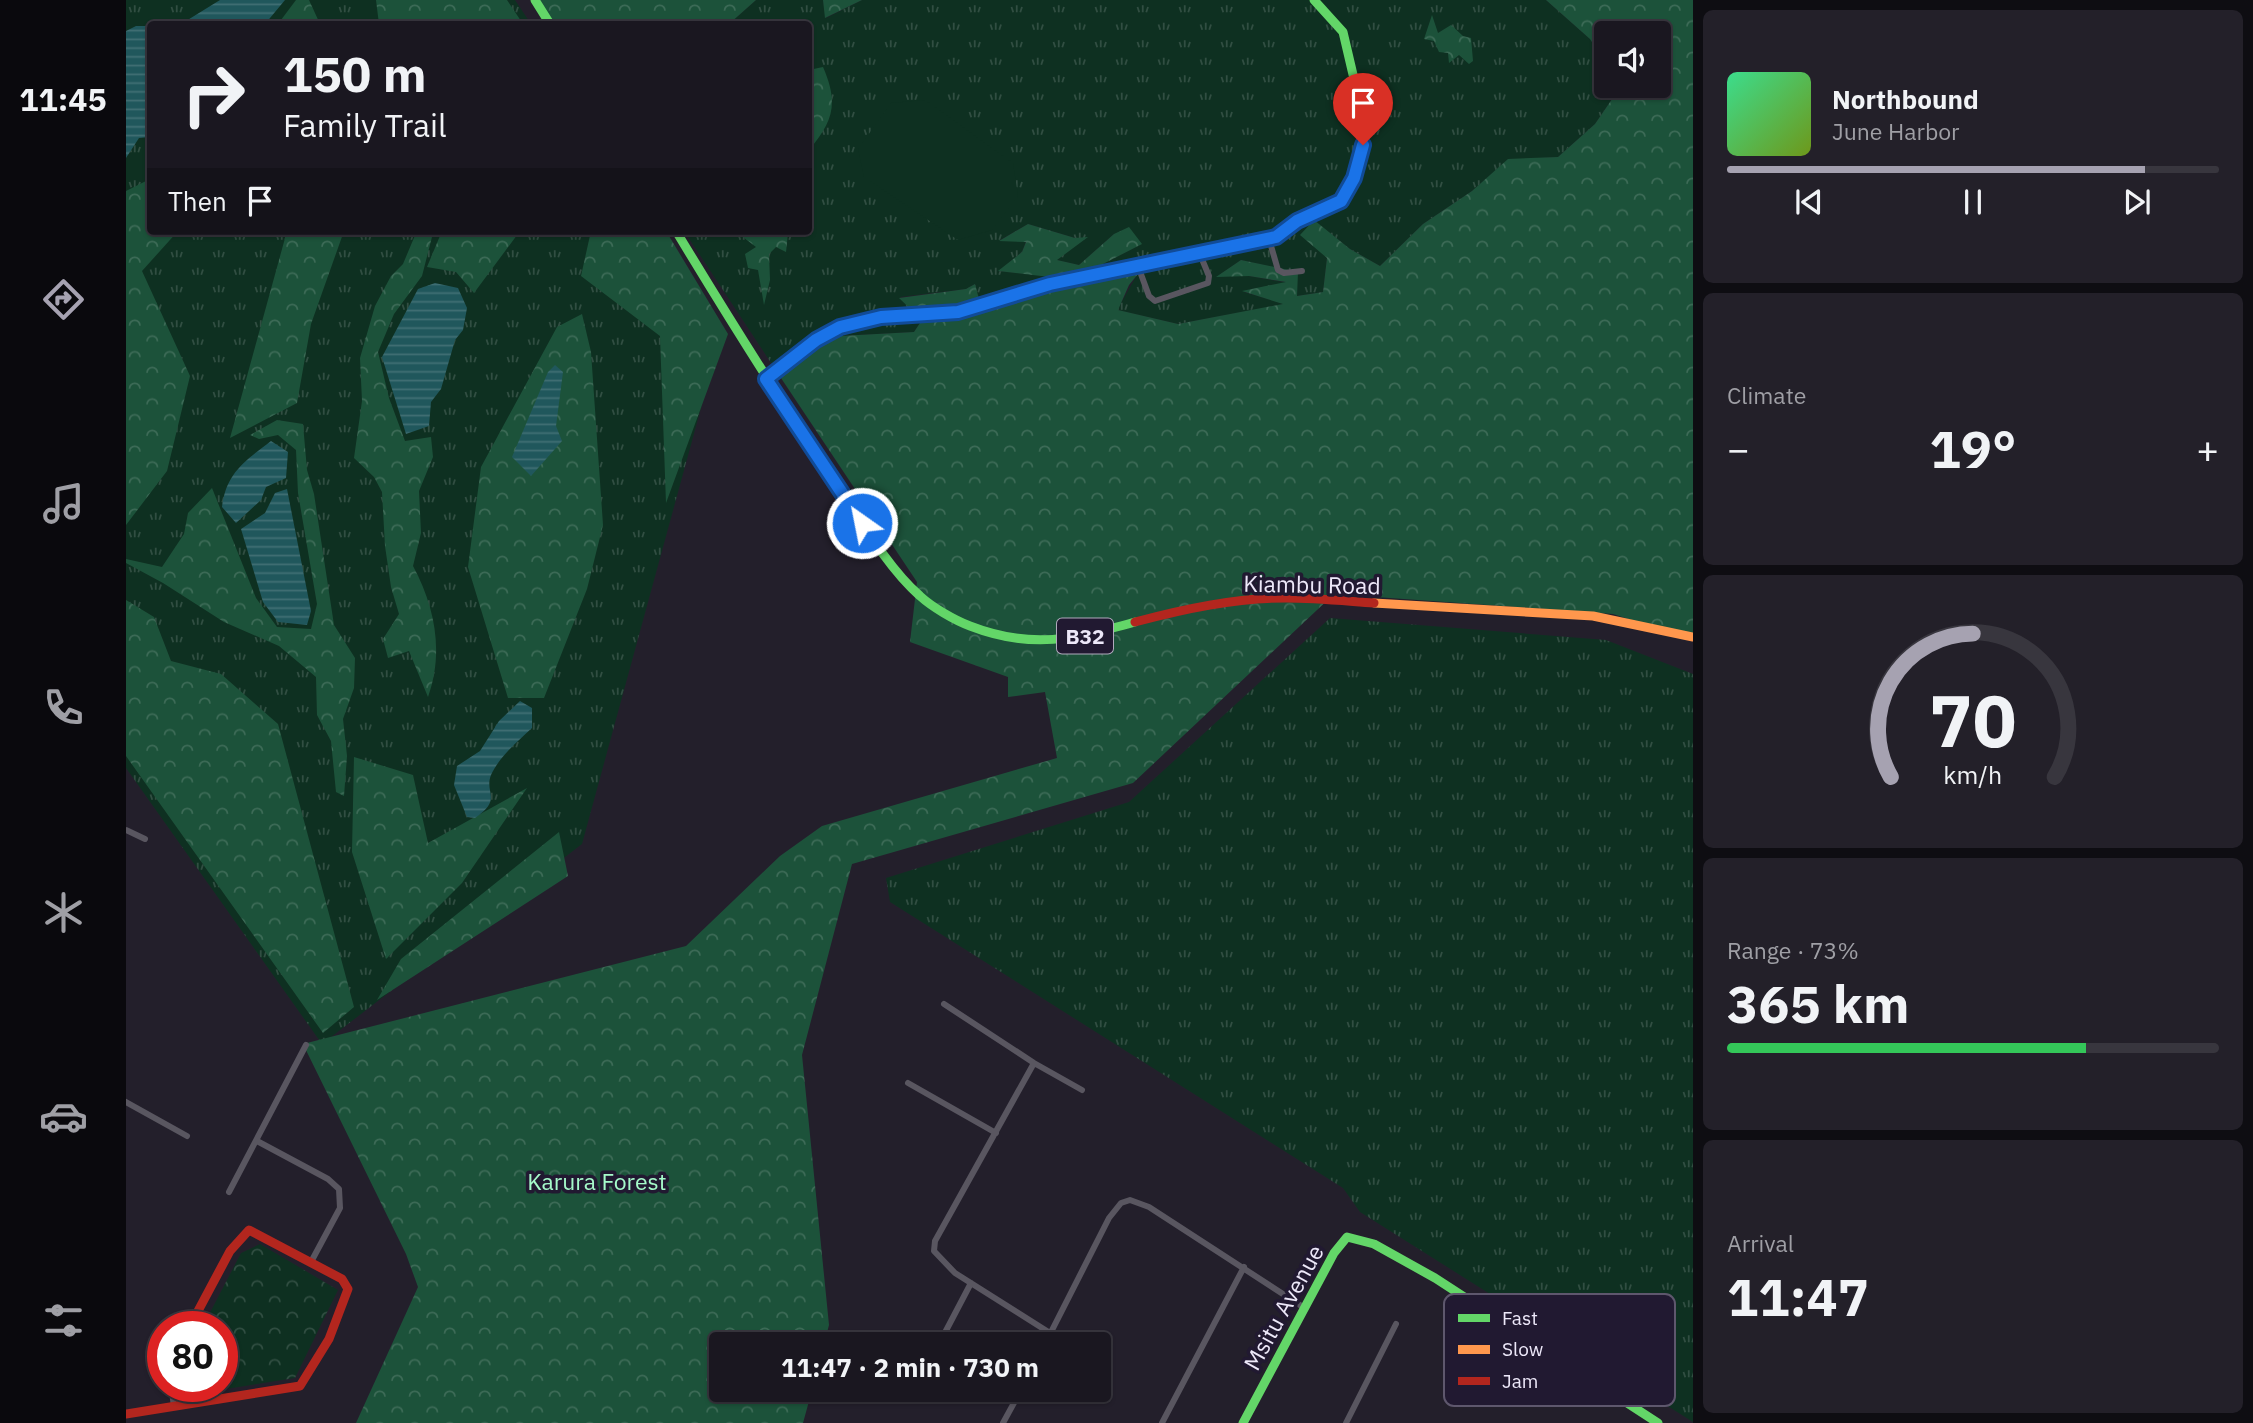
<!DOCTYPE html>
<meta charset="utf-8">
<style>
body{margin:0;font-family:"IBM Plex Sans",sans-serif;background:#232029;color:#f1f3f6;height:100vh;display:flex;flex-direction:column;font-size:26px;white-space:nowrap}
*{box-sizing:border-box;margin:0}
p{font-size:23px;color:#9f9fa5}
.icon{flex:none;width:38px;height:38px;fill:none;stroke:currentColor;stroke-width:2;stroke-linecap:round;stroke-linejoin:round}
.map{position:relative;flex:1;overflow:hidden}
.details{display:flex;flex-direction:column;gap:10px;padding:10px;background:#0e0d12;width:560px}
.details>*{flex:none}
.hud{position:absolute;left:21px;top:21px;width:665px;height:214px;border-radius:7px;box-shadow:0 2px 5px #0004,0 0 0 2px #38363e;background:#1a1720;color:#f1f3f6;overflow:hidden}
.controls{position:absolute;left:1468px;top:21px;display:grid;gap:14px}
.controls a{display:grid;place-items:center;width:77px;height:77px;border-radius:7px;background:#1a1720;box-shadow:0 2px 5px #0004,0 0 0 2px #38363e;font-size:35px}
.speed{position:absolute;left:21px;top:1311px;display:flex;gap:14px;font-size:35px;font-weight:700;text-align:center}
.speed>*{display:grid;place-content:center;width:91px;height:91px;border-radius:50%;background:#1a1720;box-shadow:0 2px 5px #0004,0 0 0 2px #38363e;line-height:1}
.speed .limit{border:10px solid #d22;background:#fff;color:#111}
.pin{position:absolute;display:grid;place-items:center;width:60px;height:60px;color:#fff;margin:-72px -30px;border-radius:50% 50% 50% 0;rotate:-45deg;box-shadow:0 0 7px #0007}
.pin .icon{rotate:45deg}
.me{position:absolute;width:77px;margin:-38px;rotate:327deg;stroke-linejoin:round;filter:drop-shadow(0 0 5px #0008)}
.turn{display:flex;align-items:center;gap:24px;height:147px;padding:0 21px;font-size:32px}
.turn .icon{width:91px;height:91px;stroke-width:2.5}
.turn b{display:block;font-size:49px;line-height:60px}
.then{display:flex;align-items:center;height:66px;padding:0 21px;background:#0003;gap:14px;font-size:26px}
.big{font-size:52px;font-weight:800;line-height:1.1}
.details .widget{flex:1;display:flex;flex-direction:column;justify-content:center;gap:10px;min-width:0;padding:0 24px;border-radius:10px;background:#232029}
.details .dial{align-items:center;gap:0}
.dial svg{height:182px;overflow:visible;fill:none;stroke:#38363e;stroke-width:7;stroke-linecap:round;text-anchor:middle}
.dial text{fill:#f1f3f6;stroke:none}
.song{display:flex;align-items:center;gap:21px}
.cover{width:84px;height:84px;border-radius:10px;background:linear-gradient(135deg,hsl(150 70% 55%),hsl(80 70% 35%))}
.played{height:7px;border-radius:4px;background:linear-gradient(90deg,#a6a2b1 85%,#38363e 85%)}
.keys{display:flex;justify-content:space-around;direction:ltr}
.heat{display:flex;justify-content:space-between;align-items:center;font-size:38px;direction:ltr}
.charge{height:10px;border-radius:5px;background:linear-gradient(90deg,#34c759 73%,#38363e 0)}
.trip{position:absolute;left:583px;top:1332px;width:402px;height:70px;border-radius:7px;background:#1a1720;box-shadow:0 2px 5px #0004,0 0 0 2px #38363e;font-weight:800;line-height:70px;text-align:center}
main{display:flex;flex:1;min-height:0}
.tabs{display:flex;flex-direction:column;width:126px;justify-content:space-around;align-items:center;background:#0a090d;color:#9f9fa5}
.tabs .icon{width:49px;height:49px}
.tabs .selected{color:#a6a2b1}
.tabs b{font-size:32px;color:#f1f3f6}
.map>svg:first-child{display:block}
.grass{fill:url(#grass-tufts)}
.forest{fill:url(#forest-crowns)}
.park{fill:url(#park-crowns)}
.pitch{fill:#0e3021}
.water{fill:url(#water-rules)}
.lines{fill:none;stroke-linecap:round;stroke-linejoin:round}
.street{stroke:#595660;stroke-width:6}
.fast{stroke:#63d668;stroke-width:9}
.slow{stroke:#ff974d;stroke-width:9}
.jam{stroke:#b3261e;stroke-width:9}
.route-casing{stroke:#114b97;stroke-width:18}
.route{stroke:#1a73e8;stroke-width:12}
.labels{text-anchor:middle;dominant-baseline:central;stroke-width:7;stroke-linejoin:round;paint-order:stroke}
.shield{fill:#211931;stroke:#b0aabd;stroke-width:2}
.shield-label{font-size:21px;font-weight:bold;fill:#ede8f9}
.street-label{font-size:23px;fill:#ede8f9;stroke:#211931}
.park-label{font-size:23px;fill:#a5faca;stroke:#211931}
.key{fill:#211931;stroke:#5e576d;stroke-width:2}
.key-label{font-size:19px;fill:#ede8f9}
</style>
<main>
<nav class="tabs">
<b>11:45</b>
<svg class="icon selected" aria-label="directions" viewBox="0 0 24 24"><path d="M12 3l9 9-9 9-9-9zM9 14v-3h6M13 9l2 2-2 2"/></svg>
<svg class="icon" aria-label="music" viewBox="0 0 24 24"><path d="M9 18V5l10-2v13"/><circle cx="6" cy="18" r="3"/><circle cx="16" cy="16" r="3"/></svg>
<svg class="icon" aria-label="phone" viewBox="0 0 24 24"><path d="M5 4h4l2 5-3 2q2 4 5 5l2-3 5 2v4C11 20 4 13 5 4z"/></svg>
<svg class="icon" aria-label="climate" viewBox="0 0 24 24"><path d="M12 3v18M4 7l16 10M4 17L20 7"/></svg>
<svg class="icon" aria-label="car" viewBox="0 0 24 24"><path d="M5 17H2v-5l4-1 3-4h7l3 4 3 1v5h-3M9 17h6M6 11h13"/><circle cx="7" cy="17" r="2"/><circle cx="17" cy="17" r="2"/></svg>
<svg class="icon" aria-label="filters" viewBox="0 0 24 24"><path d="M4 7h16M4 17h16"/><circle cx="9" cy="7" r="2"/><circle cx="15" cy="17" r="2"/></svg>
</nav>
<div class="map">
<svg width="1567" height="1423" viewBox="0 0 1567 1423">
<defs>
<pattern id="grass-tufts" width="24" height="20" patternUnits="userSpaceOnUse" patternTransform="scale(1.75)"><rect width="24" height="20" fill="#0e3021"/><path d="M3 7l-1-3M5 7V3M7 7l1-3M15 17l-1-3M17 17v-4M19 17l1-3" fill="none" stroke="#314e42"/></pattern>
<pattern id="forest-crowns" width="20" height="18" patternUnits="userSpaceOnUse" patternTransform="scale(1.75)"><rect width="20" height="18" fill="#1c523a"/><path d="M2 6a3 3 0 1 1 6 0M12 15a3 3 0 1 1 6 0" fill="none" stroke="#3d6b57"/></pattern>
<pattern id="park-crowns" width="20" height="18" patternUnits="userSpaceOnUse" patternTransform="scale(1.75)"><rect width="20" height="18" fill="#0e3021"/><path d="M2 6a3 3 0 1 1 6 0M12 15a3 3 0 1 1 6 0" fill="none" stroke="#314e42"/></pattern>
<pattern id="water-rules" width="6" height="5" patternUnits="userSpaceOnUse" patternTransform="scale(1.75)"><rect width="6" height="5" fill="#20575c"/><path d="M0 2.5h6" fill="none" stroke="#416f74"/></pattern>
</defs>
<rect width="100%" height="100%" fill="#231f2b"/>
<path class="grass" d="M 0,0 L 389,0 L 405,24 L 24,24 L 24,231 L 534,231 L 596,331 L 456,844 L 196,1044 L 0,768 Z
M 630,0 L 697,0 L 700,18 L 736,0 L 1420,0 L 1464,39 L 1480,64 L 1480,86 L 1495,86 L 1469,124 L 1432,157 L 1382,160 L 1346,191 L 1297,224 L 1254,266 L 1224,249 L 1188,221 L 1201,258 L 1197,292 L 1171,296 L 1155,269 L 1115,260 L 1092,276 L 1123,276 L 1163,283 L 1118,292 L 1159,304 L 1052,324 L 991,310 L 1011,275 L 962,283 L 975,265 L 1015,244 L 988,234 L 953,265 L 930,260 L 960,238 L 949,238 L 902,224 L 874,240 L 900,241 L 896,252 L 873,271 L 950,279 L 933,289 L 889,298 L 881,293 L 852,299 L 849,284 L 840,289 L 774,297 L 796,320 L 788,332 L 695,337 L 649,369 L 558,231 L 682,231 L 682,24 L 603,24 Z
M 1204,618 L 1480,640 L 1567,674 L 1567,1422 L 1234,1212 L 1217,1188 L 764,902 L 760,878 L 1003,802 Z"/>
<path class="forest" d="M 170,0 L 183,0 L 194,24 L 152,24 Z
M 250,0 L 381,0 L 397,24 L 253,24 Z
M 405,0 L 630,0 L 603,24 L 421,24 Z
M 697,0 L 736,0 L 699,18 Z
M 1420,0 L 1567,0 L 1567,640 L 1487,614 L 1208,594 L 1007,783 L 726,864 L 676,1055 L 703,1325 L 698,1344 L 595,1344 L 595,1390 L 686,1390 L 677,1423 L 230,1423 L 292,1287 L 280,1254 L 177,1044 L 560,946 L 654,856 L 696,826 L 931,758 L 919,692 L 882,697 L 882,677 L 784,642 L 791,582 L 649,369 L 695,337 L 788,332 L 796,320 L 773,298 L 840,289 L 849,284 L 853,299 L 881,293 L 889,298 L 933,289 L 949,280 L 872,271 L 896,252 L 900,242 L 873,241 L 902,224 L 949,238 L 962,237 L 931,260 L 953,265 L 988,234 L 1003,227 L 1016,244 L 975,265 L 963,283 L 1012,274 L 1003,285 L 992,310 L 1052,324 L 1157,304 L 1116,291 L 1160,282 L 1123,276 L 1090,277 L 1115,260 L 1172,272 L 1171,296 L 1197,292 L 1201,258 L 1174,235 L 1188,220 L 1224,249 L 1254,266 L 1297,224 L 1346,191 L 1382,159 L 1432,157 L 1469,124 L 1495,86 L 1533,86 L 1533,33 L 1480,33 L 1480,64 L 1464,39 Z
M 1306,15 L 1312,33 L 1325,25 L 1337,36 L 1345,38 L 1347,61 L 1343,64 L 1333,55 L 1323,63 L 1322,53 L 1313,52 L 1308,41 L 1298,39 Z
M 697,67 C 713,104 707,121 683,150 L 683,70 Z
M 24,179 L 24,231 L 52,231 L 16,271 L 64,376 L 41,471 L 0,525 L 0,191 Z
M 161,231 L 218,231 L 185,324 L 171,403 L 104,438 Z
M 316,231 L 394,231 L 348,293 L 330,272 L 301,267 Z
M 465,231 L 540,231 L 602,334 L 540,503 L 534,336 L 455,276 Z
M 623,231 L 662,233 L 660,252 L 650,247 L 643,254 L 644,280 L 638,305 L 632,270 L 622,268 L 619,254 L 630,247 L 617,237 Z
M 290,233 L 307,233 L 296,276 L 268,314 L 252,352 L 263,398 L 279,441 L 305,437 L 307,457 L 293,491 L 295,533 L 287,566 C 309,607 318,652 302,697 L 283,651 L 262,658 L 257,639 L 273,614 L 265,587 L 259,546 L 256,492 L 248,477 L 228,458 L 236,401 L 234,358 L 249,306 L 265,276 L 277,264 Z
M 456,314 L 465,352 L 477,525 L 461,589 L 418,698 L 382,698 L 342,567 L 355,467 L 431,327 Z
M 151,420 L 177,424 L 181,470 L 188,494 L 208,625 L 229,658 L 228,688 L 217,719 L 221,756 L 218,796 L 210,792 L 205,741 L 191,715 L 190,677 L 153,646 L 98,622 L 37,583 L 0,563 L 0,559 L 36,567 L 58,534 L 62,513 L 86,488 L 130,598 L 151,627 L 185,629 L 191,604 L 172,493 L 170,450 L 152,435 L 133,439 L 124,435 Z
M 0,600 L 28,617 L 45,661 L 95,674 L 152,724 L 228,1007 L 197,1033 L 0,756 Z
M 228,757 L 287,775 L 302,843 L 401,788 L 336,883 L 260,959 L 226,852 Z
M 433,832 L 442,876 L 251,1000 L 275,959 Z"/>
<path class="park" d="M 134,1244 L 212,1290 L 169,1378 L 56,1396 L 54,1386 L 96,1386 L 96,1326 L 77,1326 L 115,1253 Z"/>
<path class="pitch" d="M 799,100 L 887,163 L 892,196 L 866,230 L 832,240 L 738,177 L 732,149 L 765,103 Z"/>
<path class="water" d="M 94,0 L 159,0 L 139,24 L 42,24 L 60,21 Z
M 10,26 L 24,26 L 24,137 L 13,138 L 0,158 L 0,31 Z
M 309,283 L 332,288 L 341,308 L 337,330 L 329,340 L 315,389 L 305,402 L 303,426 L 280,434 L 256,357 L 292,289 Z
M 429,365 L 437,372 L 430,426 L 436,441 L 405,476 L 386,457 L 422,372 Z
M 145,441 L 162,452 L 160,478 L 140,487 L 135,500 L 110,523 L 96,507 C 100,473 119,461 145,441 Z
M 161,489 L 185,611 L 181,625 L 152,622 L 137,602 L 115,529 L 139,513 L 149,493 Z
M 394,701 L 406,708 L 406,728 C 392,741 373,757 365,775 C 358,793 377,799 349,818 L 341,817 L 328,785 L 331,766 L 354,751 L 373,721 Z"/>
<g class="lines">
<path class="street" d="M 1143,239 L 1152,270 L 1158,273 L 1176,271
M 1012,266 L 1023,296 L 1029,301 L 1082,283 L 1083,276 L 1073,252
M 0,830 L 19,839
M 818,1004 L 908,1063 L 956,1090
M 908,1063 L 809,1241 L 808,1251 L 829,1273 L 924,1333
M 782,1083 L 870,1133
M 0,1102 L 61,1136
M 131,1141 L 202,1179 L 213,1189 L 214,1208 L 185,1262
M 103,1192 L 180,1045
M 813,1344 L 845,1283
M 919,1344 L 983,1218 L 995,1203 L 1004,1200 L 1023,1207 L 1177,1307
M 45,1386 L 48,1406
M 788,1391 L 789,1390
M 877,1423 L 895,1390
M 1036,1423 L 1118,1267
M 1220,1423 L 1270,1324"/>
<path class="fast" d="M 409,0 L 424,24
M 1188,0 L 1217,32 L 1232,96
M 550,231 C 602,317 655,402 712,486 C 735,521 762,568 794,596 C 806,607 828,620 844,626 C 906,650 948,639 1009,622
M 640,379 L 689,339 L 714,327 L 755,317 L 832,312 L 924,284 L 1025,263
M 1117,1423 L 1208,1253 L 1221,1237 L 1248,1244 L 1309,1278 L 1532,1423"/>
<path class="slow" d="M 1248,603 L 1467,616 L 1567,637"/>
<path class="jam" d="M 1025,263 L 1143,239 L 1175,219 L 1214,202 L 1225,189 L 1232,169 L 1235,146 L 1232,96
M 1009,622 C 1058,609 1109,598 1160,598 C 1189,598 1219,601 1248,603
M 0,1414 L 174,1386 L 203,1339 L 222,1289 L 216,1279 L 123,1230 L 104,1251 L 64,1326"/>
</g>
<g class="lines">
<g class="route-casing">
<path id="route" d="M 736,523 L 640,379 L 690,340 L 714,327 L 755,317 L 832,312 L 924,284 L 1150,237 L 1171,221 L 1215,201 L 1228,178 L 1237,145"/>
</g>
<use href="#route" class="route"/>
</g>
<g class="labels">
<rect class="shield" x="931" y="618.5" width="56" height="35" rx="5"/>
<g class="shield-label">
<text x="959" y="636">B32</text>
</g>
<g class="street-label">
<text transform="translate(1186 584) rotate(1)">Kiambu Road</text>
<text transform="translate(1157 1307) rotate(-61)">Msitu Avenue</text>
</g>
<g class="park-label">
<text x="471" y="1181">Karura Forest</text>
</g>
</g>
<rect x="1318" y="1294" width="231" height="112" rx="10" class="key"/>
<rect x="1332" y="1314" width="32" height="8" fill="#63d668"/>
<rect x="1332" y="1345" width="32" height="9" fill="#ff974d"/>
<rect x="1332" y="1377" width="32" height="8" fill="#b3261e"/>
<g class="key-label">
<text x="1376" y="1325">Fast</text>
<text x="1376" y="1356">Slow</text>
<text x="1376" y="1388">Jam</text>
</g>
</svg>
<div class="controls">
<a><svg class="icon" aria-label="sound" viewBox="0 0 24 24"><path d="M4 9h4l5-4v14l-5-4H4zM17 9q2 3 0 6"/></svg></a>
</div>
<div class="speed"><div class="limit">80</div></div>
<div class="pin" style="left:1237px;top:145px;background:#d93025"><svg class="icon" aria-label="arrive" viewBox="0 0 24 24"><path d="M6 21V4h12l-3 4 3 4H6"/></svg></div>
<svg class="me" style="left:736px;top:523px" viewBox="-20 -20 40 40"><circle r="17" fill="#1a73e8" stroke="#fff" stroke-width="3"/><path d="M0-11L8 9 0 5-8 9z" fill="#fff"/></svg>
<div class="trip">11:47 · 2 min · 730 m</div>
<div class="hud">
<div class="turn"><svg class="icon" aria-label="right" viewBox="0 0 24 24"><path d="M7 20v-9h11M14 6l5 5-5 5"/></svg><div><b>150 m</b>Family Trail</div></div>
<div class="then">Then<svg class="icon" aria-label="arrive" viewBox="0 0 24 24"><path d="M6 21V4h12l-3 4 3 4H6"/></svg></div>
</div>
</div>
<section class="details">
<div class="widget">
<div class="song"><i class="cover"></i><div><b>Northbound</b><p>June Harbor</p></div></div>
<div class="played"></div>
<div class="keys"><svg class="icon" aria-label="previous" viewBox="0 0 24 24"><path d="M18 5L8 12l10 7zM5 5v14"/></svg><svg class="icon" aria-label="pause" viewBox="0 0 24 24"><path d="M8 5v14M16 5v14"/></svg><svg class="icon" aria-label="next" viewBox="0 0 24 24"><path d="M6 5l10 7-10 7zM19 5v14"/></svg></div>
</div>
<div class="widget"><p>Climate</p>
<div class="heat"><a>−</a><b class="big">19°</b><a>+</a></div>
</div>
<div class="widget dial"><svg viewBox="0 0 100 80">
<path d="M14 69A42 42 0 1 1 86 69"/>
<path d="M14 69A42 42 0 0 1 50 6" stroke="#a6a2b1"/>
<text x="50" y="56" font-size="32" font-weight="700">70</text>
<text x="50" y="72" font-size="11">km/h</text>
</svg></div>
<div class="widget"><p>Range · 73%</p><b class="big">365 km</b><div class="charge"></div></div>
<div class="widget"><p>Arrival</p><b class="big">11:47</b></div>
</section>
</main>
